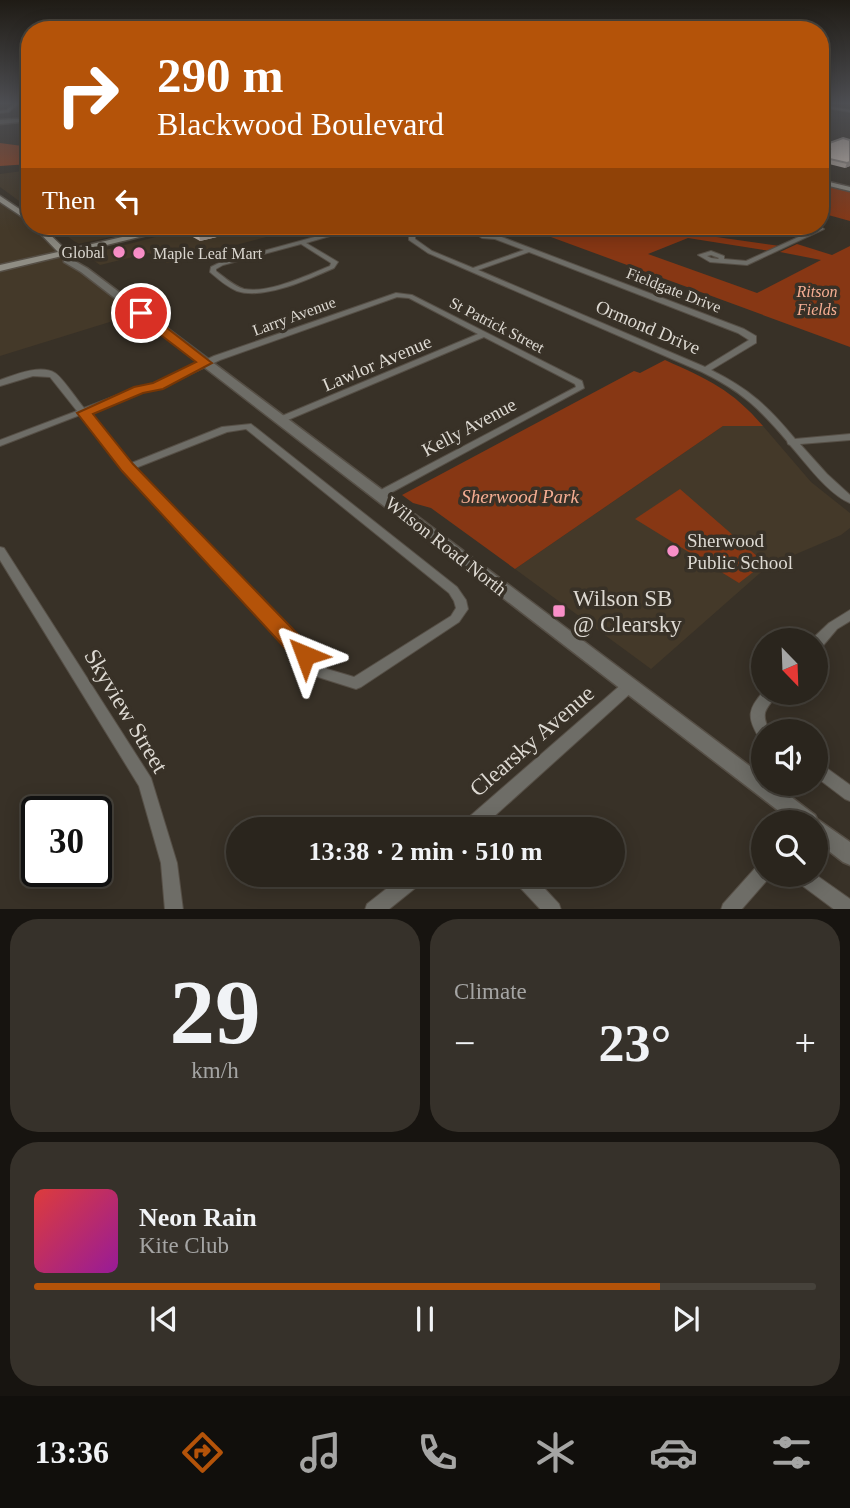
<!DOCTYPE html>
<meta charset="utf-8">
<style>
body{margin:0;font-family:"Times New Roman",serif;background:#36312a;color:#f1f3f6;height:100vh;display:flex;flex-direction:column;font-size:26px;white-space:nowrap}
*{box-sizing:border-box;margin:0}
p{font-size:23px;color:#a5a5a4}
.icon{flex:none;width:38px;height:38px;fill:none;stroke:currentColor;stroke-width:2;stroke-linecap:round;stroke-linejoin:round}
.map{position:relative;height:909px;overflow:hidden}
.drawer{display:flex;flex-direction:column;gap:10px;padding:10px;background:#171410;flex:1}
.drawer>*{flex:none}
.banner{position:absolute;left:21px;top:21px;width:808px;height:214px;border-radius:28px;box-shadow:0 4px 18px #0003,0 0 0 2px #46423b;background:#b45309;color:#fff;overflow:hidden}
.needle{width:46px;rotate:157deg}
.controls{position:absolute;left:751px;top:628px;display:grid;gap:14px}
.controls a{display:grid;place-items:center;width:77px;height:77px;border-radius:50%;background:#2a251d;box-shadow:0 4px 18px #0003,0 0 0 2px #46423b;font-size:35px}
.speed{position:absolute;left:21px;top:796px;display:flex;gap:14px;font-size:35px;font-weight:700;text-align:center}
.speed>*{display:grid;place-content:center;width:91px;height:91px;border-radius:50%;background:#2a251d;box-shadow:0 4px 18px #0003,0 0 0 2px #46423b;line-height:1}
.speed .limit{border:4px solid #111;border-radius:10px;background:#fff;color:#111}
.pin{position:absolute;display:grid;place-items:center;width:60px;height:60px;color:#fff;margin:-30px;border:4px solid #fff;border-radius:50%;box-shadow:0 2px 7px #0007}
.me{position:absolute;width:77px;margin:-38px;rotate:316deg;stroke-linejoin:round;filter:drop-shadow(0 0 5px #0008)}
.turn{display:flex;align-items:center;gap:24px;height:147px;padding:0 21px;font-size:32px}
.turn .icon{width:91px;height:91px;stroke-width:2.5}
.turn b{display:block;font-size:49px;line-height:60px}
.then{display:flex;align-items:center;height:66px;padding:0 21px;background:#0003;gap:14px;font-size:26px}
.big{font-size:52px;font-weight:600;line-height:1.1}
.drawer .card{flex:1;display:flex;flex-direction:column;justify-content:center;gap:10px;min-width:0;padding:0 24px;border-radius:28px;background:#36312a}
.drawer .dial{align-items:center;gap:0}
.dial b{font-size:91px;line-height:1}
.song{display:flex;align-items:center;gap:21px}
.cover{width:84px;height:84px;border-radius:10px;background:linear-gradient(135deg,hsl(0 70% 55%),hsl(300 70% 35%))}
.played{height:7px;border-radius:4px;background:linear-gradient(90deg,#b45309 80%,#46423b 80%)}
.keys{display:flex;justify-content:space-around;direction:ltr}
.heat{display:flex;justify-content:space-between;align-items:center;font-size:38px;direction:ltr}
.drawer .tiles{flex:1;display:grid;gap:10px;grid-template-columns:1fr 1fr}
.card:last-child{grid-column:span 2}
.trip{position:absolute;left:226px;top:817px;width:399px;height:70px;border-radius:35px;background:#2a251d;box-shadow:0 4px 18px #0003,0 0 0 2px #46423b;font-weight:600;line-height:70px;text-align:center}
.tabs{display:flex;height:112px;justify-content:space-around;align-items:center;background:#110f0c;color:#a5a5a4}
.tabs .icon{width:49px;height:49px}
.tabs .current{color:#b45309}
.tabs b{font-size:32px;color:#f1f3f6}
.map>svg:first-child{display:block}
.built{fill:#443929}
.green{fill:#873714}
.forest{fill:#96411d}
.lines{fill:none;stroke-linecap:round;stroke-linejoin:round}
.minor-casing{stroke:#564f46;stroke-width:2}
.tertiary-casing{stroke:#564f46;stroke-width:3}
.secondary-casing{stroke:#564f46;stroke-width:3}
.minor{fill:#6e6d67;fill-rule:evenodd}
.tertiary{fill:#6e6d67;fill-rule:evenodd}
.secondary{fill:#8f8d84;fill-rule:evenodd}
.wall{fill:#beb3aa}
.shaded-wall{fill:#9b928b}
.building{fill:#ddd0c6;stroke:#9b928b;stroke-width:2}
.route{fill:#b45309;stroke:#753606;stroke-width:2}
.poi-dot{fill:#f98fc8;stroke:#383127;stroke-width:2.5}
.labels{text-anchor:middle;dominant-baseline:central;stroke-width:7;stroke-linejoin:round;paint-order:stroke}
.far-poi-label{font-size:16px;fill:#ddd9d2;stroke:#383127;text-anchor:end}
.far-street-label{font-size:16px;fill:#ddd9d2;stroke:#383127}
.far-park-label{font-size:16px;font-style:italic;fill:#f6ae93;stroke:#383127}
.street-label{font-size:19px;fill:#ddd9d2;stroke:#383127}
.park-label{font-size:19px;font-style:italic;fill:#f6ae93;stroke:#383127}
.poi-label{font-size:19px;fill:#ddd9d2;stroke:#383127;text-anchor:start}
.near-poi-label{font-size:23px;fill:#ddd9d2;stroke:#383127;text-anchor:start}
.near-street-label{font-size:23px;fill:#ddd9d2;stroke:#383127}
</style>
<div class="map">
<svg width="850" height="910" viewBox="0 0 850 910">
<rect width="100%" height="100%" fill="#383127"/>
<path class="built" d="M 30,170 L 30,209 L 0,187 L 0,174 Z
M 0,198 L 30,220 L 30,226 L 41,229 L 67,260 L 142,312 L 0,356 Z
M 53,226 L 163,226 L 78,244 Z
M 198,226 L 308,226 L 167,263 L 149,253 L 100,265 L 86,255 Z
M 723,426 L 763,426 L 811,482 L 850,513 L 850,528 L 841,535 L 768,566 L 651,669 L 515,569 Z"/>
<path class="green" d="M 821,182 L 850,189 L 850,221 L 821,213 Z
M 521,226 L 639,226 L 780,246 L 770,251 L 688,238 L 648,254 L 757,293 L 821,260 L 780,252 L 797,244 L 832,255 L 850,246 L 850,347 Z
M 665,360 C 709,380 731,389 763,426 L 723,426 L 515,569 L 431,508 L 413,503 L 402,495 L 634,371 L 640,373 Z
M 680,489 L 765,563 L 739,583 L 635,519 Z"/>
<path class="forest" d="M 0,143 L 30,147 L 30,164 L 0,166 Z"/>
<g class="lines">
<g class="minor-casing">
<path id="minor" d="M 16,102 L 20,102 L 9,112 L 0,113 L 0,111 L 7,110 Z
M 821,105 L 850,110 L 850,112 L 821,107 Z
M 355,226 L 364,226 L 306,243 L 338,262 L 334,268 C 309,279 264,300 237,291 C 227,287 218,279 210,272 L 211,267 L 219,263 ZM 301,244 L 331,263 L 330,266 C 308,275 268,294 244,289 C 234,286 225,278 216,271 L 216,269 L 223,265 Z
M 409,226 L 415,226 L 415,239 L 432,251 L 473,268 L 524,250 L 495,239 L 482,238 L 474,233 C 482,227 493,227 500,233 L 499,236 L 744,329 L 756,336 L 756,343 L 711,370 C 749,389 768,406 795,439 L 850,434 L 850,440 L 800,444 L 827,474 L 850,495 L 850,503 C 828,494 806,463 790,445 L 788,444 L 787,441 C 759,408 741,391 702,372 L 428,253 L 409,240 ZM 485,232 L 494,234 L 493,235 L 485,235 L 481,233 ZM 529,252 L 738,333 L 749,340 L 705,367 L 478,270 Z
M 812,226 L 819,226 L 824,229 L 747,265 L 710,262 L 698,255 L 711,251 L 724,256 L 724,259 L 746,261 L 816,229 ZM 711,255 L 719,258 L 718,259 L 711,258 L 707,256 Z
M 396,293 L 412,295 L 582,381 L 584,388 L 383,497 L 375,497 L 374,495 L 375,493 L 576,387 L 575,384 L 484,337 L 283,422 L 277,422 L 275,420 L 277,418 L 478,334 L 409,298 L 397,297 L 220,360 L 161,388 L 141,392 L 88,413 L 129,464 L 222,427 L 251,424 L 457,587 L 466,600 L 468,609 L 459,622 L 361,687 L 356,689 L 318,677 L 124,470 L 80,415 L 0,446 L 0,440 L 77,411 L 50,377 L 33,376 L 0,386 L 0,380 C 15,375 40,364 55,373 C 62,377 78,401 84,408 L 136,388 L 155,384 L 214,356 ZM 246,429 L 449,593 L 454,601 L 456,608 L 451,616 L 354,677 L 327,669 L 133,469 L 227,432 Z
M 0,547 L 4,548 L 151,778 L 177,863 L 183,910 L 165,910 L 161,863 L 139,786 L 0,560 Z
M 850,610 L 850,621 L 837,629 L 821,648 L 816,649 L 816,640 L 811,640 L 829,623 Z
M 628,681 L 633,683 L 635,687 L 633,691 L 479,830 L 459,830 L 461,824 L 623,683 Z
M 763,692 L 778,693 C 767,710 759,710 770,732 L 763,732 L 763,738 L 758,736 C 747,717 748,709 763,692 Z
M 816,762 L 821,764 L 850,785 L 850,801 L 845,799 L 816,777 Z
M 763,864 L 763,875 L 770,875 L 769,878 L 741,910 L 721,910 L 723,904 L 757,866 Z
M 404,875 L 426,875 L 424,881 L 388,910 L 365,910 L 367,904 Z
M 512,875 L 532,875 L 559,904 L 561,910 L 541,910 L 514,881 Z
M 794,875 L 816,875 L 850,899 L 850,910 L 835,910 L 796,881 Z"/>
</g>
<g class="tertiary-casing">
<path id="tertiary" d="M 30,118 L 30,121 L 0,124 L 0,120 Z
M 64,254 L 70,254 L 71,259 L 87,268 L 763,776 L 763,784 L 774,784 L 815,815 L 817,819 L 850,842 L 850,865 L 843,862 L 816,841 L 816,822 L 793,822 L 81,272 L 64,262 Z"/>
</g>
<g class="secondary-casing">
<path id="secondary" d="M 821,180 L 850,187 L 850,191 L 821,184 Z
M 0,196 L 30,216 L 30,222 L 0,202 Z
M 33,226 L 41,226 L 66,250 L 170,226 L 184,226 L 70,254 L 70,258 L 67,259 L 62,256 L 0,271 L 0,265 L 58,252 Z"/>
</g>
<use href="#minor" class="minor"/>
<use href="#tertiary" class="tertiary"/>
<use href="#secondary" class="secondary"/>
</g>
<path class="wall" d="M 850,140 L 850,166 L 845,168 L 821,162 L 821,146 Z
M 190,230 L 221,236 L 200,241 L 191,236 Z"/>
<path class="shaded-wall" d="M 850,162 L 850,166 L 845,168 L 847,163 Z
M 220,230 L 221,236 L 200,241 L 199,235 Z"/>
<path class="building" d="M 843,138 L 850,140 L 850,162 L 847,163 L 821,157 L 821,152 L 829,149 L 821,146 Z
M 207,226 L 219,226 L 220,230 L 199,235 L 190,230 Z"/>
<linearGradient id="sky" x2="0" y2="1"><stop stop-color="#1f1b15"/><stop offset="0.45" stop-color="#4d4e52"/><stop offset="1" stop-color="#4d4e52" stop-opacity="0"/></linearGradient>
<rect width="850" height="229" fill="url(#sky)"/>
<path class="route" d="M 136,311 L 145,311 L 212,363 L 163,389 L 143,393 L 93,414 L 133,464 L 312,649 L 316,655 L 312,661 L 305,663 L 297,661 L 122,471 L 77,413 L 134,387 L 153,383 L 196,362 L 136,316 Z"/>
<g class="poi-dot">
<circle cx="119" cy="252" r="7"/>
<circle cx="139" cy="253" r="7"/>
<circle cx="673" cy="551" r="7"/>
<rect x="552" y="604" width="14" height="14" rx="3.5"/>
</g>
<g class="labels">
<g class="far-poi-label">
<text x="105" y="252">Global</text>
<text x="153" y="253" text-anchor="start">Maple Leaf Mart</text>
</g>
<g class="far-street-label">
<text transform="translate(674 290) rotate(21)">Fieldgate Drive</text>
<text transform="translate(294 316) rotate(-20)">Larry Avenue</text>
<text transform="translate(497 325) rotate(27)">St Patrick Street</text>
</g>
<g class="far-park-label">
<text x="817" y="291">Ritson<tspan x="817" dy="18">Fields</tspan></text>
</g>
<g class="street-label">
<text transform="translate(648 327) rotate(23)">Ormond Drive</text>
<text transform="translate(377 363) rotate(-23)">Lawlor Avenue</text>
<text transform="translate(469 427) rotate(-28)">Kelly Avenue</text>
<text transform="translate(446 546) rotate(38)">Wilson Road North</text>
</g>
<g class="park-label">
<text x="520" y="496">Sherwood Park</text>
</g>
<g class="poi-label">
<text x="687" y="540">Sherwood<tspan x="687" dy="22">Public School</tspan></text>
</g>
<g class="near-poi-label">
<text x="573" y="598">Wilson SB<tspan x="573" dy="26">@ Clearsky</tspan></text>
</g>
<g class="near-street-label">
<text transform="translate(126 711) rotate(59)">Skyview Street</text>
<text transform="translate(532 741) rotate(-41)">Clearsky Avenue</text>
</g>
</g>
</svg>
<div class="controls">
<a><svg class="needle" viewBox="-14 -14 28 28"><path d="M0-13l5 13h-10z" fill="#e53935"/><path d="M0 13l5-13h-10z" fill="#a5a5a4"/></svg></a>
<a><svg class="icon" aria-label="sound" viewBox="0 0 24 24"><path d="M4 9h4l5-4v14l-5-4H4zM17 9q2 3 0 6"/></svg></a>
<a><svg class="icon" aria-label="search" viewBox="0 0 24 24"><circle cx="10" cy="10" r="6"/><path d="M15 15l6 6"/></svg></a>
</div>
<div class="speed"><div class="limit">30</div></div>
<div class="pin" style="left:141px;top:313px;background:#d93025"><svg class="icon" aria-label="arrive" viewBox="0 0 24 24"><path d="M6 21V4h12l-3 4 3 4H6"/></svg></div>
<svg class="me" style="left:305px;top:655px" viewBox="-20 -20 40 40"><path d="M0-17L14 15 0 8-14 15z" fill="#b45309" stroke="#fff" stroke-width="4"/></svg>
<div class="trip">13:38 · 2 min · 510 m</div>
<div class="banner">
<div class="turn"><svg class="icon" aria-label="right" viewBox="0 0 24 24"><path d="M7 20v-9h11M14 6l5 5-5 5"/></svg><div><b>290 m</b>Blackwood Boulevard</div></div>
<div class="then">Then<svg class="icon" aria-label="left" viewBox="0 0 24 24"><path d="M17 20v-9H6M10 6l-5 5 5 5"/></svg></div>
</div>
</div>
<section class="drawer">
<div class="tiles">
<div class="card dial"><b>29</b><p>km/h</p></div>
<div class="card"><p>Climate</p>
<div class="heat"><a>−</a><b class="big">23°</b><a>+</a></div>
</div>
<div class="card">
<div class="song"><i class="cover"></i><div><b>Neon Rain</b><p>Kite Club</p></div></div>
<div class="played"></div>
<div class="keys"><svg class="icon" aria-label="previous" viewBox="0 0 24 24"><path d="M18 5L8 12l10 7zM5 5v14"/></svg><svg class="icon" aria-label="pause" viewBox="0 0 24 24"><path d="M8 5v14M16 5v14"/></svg><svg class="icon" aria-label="next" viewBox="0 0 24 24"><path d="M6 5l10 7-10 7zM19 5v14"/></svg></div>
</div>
</div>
</section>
<nav class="tabs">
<b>13:36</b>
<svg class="icon current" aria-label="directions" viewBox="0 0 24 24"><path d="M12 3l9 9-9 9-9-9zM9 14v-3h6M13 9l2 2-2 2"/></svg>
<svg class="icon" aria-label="music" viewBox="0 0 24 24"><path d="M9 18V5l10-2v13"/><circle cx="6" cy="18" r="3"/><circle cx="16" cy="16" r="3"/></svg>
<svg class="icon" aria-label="phone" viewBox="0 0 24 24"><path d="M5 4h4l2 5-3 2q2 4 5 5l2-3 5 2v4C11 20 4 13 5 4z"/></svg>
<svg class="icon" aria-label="climate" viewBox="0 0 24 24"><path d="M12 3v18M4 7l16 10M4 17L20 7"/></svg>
<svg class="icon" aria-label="car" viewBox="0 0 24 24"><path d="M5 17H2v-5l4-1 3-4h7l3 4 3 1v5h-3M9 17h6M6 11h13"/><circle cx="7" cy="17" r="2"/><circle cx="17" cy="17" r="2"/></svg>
<svg class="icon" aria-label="filters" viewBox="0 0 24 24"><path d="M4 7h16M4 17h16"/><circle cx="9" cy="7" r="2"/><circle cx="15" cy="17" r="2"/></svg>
</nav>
